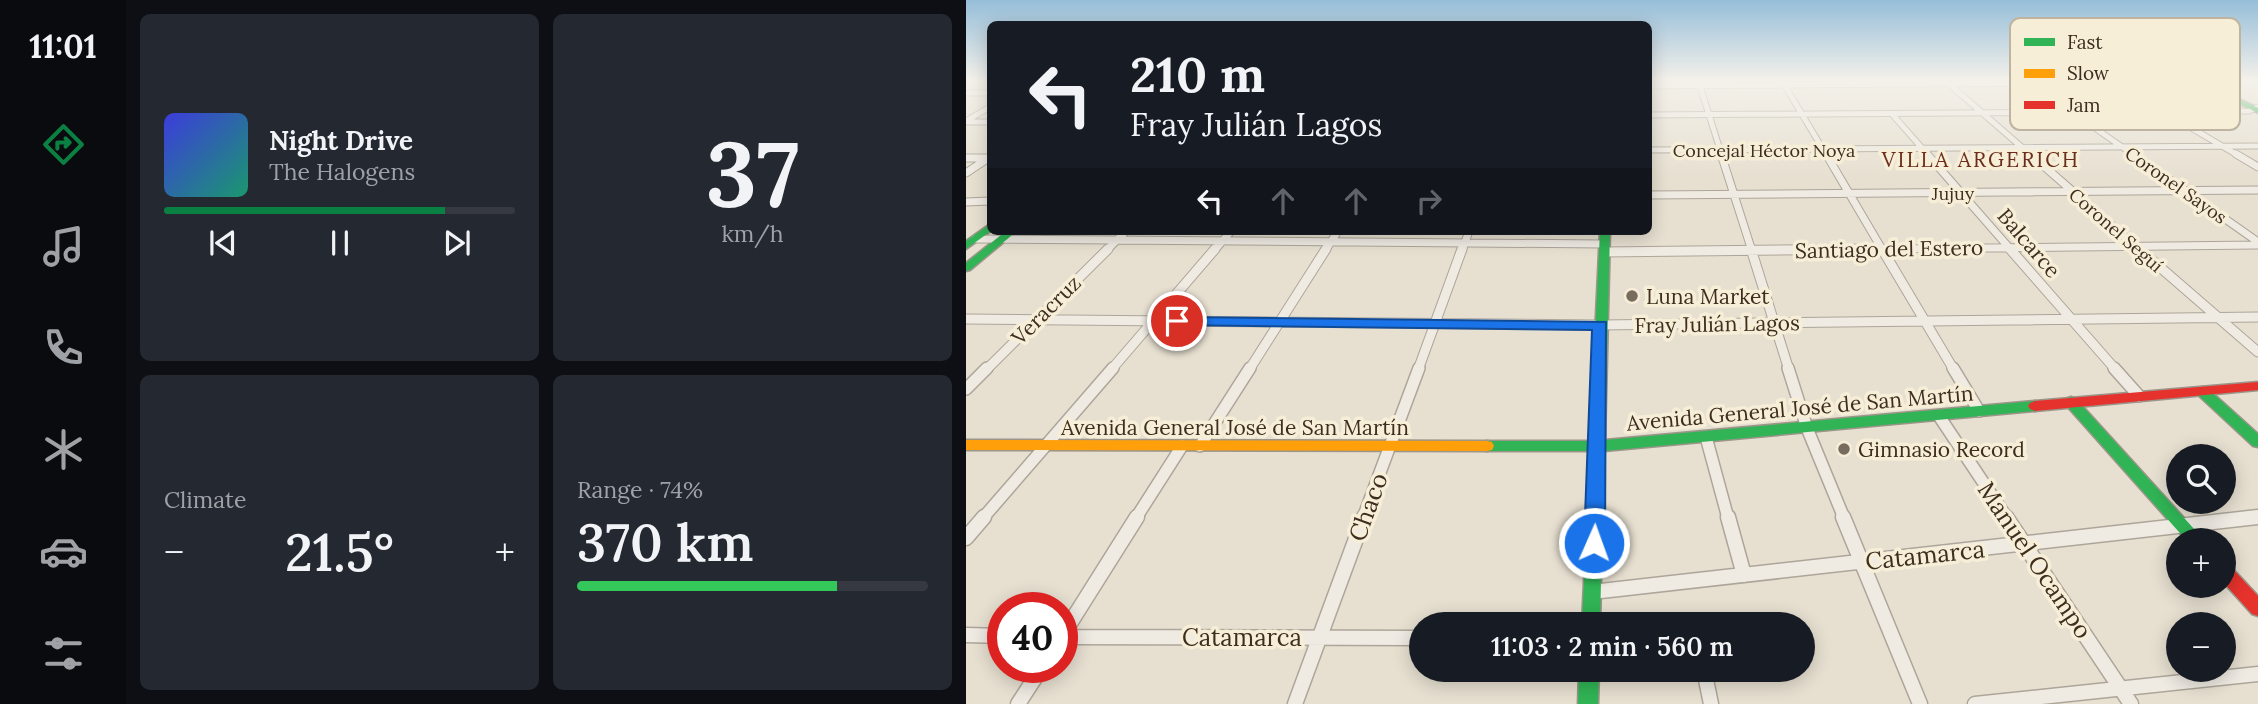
<!DOCTYPE html>
<meta charset="utf-8">
<style>
body{margin:0;font-family:Lora,serif;background:#242831;color:#f1f3f6;height:100vh;display:flex;flex-direction:column;font-size:26px;white-space:nowrap}
*{box-sizing:border-box;margin:0}
p{font-size:23px;color:#9ea1a6}
.icon{flex:none;width:38px;height:38px;fill:none;stroke:currentColor;stroke-width:2;stroke-linecap:round;stroke-linejoin:round}
.map{position:relative;flex:1;overflow:hidden}
.details{display:flex;flex-direction:column;gap:14px;padding:14px;background:#0d0f14;width:840px}
.details>*{flex:none}
.hud{position:absolute;left:21px;top:21px;width:665px;height:214px;border-radius:10px;box-shadow:0 4px 18px #0003;background:#171b24;color:#f1f3f6;overflow:hidden}
.tools{position:absolute;left:1200px;top:444px;display:grid;gap:14px}
.tools a{display:grid;place-items:center;width:70px;height:70px;border-radius:50%;background:#171b24;box-shadow:0 4px 18px #0003;font-size:35px}
.speed{position:absolute;left:21px;top:592px;display:flex;gap:14px;font-size:35px;font-weight:700;text-align:center}
.speed>*{display:grid;place-content:center;width:91px;height:91px;border-radius:50%;background:#171b24;box-shadow:0 4px 18px #0003;line-height:1}
.speed .limit{border:10px solid #d22;background:#fff;color:#111}
.pin{position:absolute;display:grid;place-items:center;width:60px;height:60px;color:#fff;margin:-30px;border:4px solid #fff;border-radius:50%;box-shadow:0 2px 7px #0007}
.me{position:absolute;width:77px;margin:-38px;rotate:2deg;stroke-linejoin:round;filter:drop-shadow(0 0 5px #0008)}
.turn{display:flex;align-items:center;gap:24px;height:147px;padding:0 28px;font-size:32px}
.turn .icon{width:91px;height:91px;stroke-width:2.5}
.turn b{display:block;font-size:49px;line-height:60px}
.lanes{display:flex;align-items:center;height:66px;padding:0 28px;background:#0003;justify-content:center;gap:35px;direction:ltr}
.lanes .off{opacity:.35}
.big{font-size:52px;font-weight:600;line-height:1.1}
.details .card{flex:1;display:flex;flex-direction:column;justify-content:center;gap:10px;min-width:0;padding:0 24px;border-radius:10px;background:#242831}
.details .dial{align-items:center;gap:0}
.dial b{font-size:91px;line-height:1}
.song{display:flex;align-items:center;gap:21px}
.cover{width:84px;height:84px;border-radius:10px;background:linear-gradient(135deg,hsl(240 70% 55%),hsl(160 70% 35%))}
.played{height:7px;border-radius:4px;background:linear-gradient(90deg,#0b8043 80%,#363941 80%)}
.keys{display:flex;justify-content:space-around;direction:ltr}
.heat{display:flex;justify-content:space-between;align-items:center;font-size:38px;direction:ltr}
.charge{height:10px;border-radius:5px;background:linear-gradient(90deg,#34c759 74%,#363941 0)}
.details .tiles{flex:1;display:grid;gap:14px;grid-template-columns:repeat(2,1fr)}
.trip{position:absolute;left:443px;top:612px;width:406px;height:70px;border-radius:35px;background:#171b24;box-shadow:0 4px 18px #0003;font-weight:600;line-height:70px;text-align:center}
main{display:flex;flex:1;min-height:0}
.tabs{display:flex;flex-direction:column;width:126px;justify-content:space-around;align-items:center;background:#090b0e;color:#9ea1a6}
.tabs .icon{width:49px;height:49px}
.tabs .current{color:#0b8043}
.tabs b{font-size:32px;color:#f1f3f6}
.map>svg:first-child{display:block}
.lines{fill:none;stroke-linecap:round;stroke-linejoin:round}
.street-far4-casing{stroke:#ada599;stroke-width:7}
.street-far3-casing{stroke:#ada599;stroke-width:9}
.street-far2-casing{stroke:#ada599;stroke-width:11}
.street-far1-casing{stroke:#ada599;stroke-width:14}
.street-casing{stroke:#ada599;stroke-width:17}
.fast-casing{stroke:#9c958a;stroke-width:3}
.slow-casing{stroke:#9c958a;stroke-width:3}
.jam-casing{stroke:#9c958a;stroke-width:3}
.street-far4{stroke:#efebe3;stroke-width:5}
.street-far3{stroke:#efebe3;stroke-width:7}
.street-far2{stroke:#efebe3;stroke-width:9}
.street-far1{stroke:#efebe3;stroke-width:11}
.street{stroke:#efebe3;stroke-width:14}
.fast{fill:#30b455;fill-rule:evenodd}
.slow{fill:#ff9f0a;fill-rule:evenodd}
.jam{fill:#e5322d;fill-rule:evenodd}
.route{fill:#1a73e8;stroke:#114b97;stroke-width:2}
.poi-dot{fill:#786c5e;stroke:#f7eed8;stroke-width:2.5}
.labels{text-anchor:middle;dominant-baseline:central;stroke-width:7;stroke-linejoin:round;paint-order:stroke}
.far-street-label{font-size:18px;fill:#3d2e20;stroke:#f7eed8}
.far-quarter-label{font-size:21px;letter-spacing:2px;fill:#6b2e1e;stroke:#f7eed8}
.street-label{font-size:21px;fill:#3d2e20;stroke:#f7eed8}
.poi-label{font-size:21px;fill:#3d2e20;stroke:#f7eed8;text-anchor:start}
.near-street-label{font-size:24px;fill:#3d2e20;stroke:#f7eed8}
.key{fill:#f7eed8;stroke:#bfb4a1;stroke-width:2}
.key-label{font-size:19px;fill:#3d2e20}
</style>
<main>
<nav class="tabs">
<b>11:01</b>
<svg class="icon current" aria-label="directions" viewBox="0 0 24 24"><path d="M12 3l9 9-9 9-9-9zM9 14v-3h6M13 9l2 2-2 2"/></svg>
<svg class="icon" aria-label="music" viewBox="0 0 24 24"><path d="M9 18V5l10-2v13"/><circle cx="6" cy="18" r="3"/><circle cx="16" cy="16" r="3"/></svg>
<svg class="icon" aria-label="phone" viewBox="0 0 24 24"><path d="M5 4h4l2 5-3 2q2 4 5 5l2-3 5 2v4C11 20 4 13 5 4z"/></svg>
<svg class="icon" aria-label="climate" viewBox="0 0 24 24"><path d="M12 3v18M4 7l16 10M4 17L20 7"/></svg>
<svg class="icon" aria-label="car" viewBox="0 0 24 24"><path d="M5 17H2v-5l4-1 3-4h7l3 4 3 1v5h-3M9 17h6M6 11h13"/><circle cx="7" cy="17" r="2"/><circle cx="17" cy="17" r="2"/></svg>
<svg class="icon" aria-label="filters" viewBox="0 0 24 24"><path d="M4 7h16M4 17h16"/><circle cx="9" cy="7" r="2"/><circle cx="15" cy="17" r="2"/></svg>
</nav>
<section class="details">
<div class="tiles">
<div class="card">
<div class="song"><i class="cover"></i><div><b>Night Drive</b><p>The Halogens</p></div></div>
<div class="played"></div>
<div class="keys"><svg class="icon" aria-label="previous" viewBox="0 0 24 24"><path d="M18 5L8 12l10 7zM5 5v14"/></svg><svg class="icon" aria-label="pause" viewBox="0 0 24 24"><path d="M8 5v14M16 5v14"/></svg><svg class="icon" aria-label="next" viewBox="0 0 24 24"><path d="M6 5l10 7-10 7zM19 5v14"/></svg></div>
</div>
<div class="card dial"><b>37</b><p>km/h</p></div>
<div class="card"><p>Climate</p>
<div class="heat"><a>−</a><b class="big">21.5°</b><a>+</a></div>
</div>
<div class="card"><p>Range · 74%</p><b class="big">370 km</b><div class="charge"></div></div>
</div>
</section>
<div class="map">
<svg width="1292" height="704" viewBox="0 0 1292 704">
<rect width="100%" height="100%" fill="#e7e0d1"/>
<g class="lines">
<g class="street-far4-casing">
<path id="street-far4" d="M 732,80 L 756,156
M 0,81 L 4,80
M 816,81 L 861,156
M 983,84 L 1066,156
M 1066,84 L 1169,156
M 1151,84 L 1273,156
M 682,86 L 1235,82
M 0,93 L 24,93
M 926,114 L 963,156
M 682,115 L 1283,111 L 1292,107
M 0,121 L 24,107
M 1,122 L 24,122
M 682,150 L 1292,146"/>
</g>
<g class="street-far3-casing">
<path id="street-far3" d="M 755,154 L 786,251
M 860,154 L 917,251
M 961,154 L 1046,251
M 1064,154 L 1175,251
M 1167,154 L 1292,242
M 1270,154 L 1292,167
M 0,158 L 20,158
M 0,173 L 24,157
M 682,195 L 1292,190
M 0,202 L 24,201
M 9,239 L 638,244
M 140,251 L 160,231
M 248,251 L 265,231
M 359,251 L 372,231
M 496,251 L 503,231
M 742,251 L 1292,245"/>
</g>
<g class="street-far2-casing">
<path id="street-far2" d="M 785,249 L 823,370
M 916,249 L 988,370
M 1044,249 L 1150,370
M 1173,249 L 1292,352
M 638,252 L 906,249
M 0,319 L 634,325 L 1292,317
M 20,370 L 142,249
M 145,370 L 249,249
M 283,370 L 360,249
M 452,370 L 496,249"/>
</g>
<g class="street-far1-casing">
<path id="street-far1" d="M 822,368 L 841,428 L 878,518
M 987,368 L 1013,411
M 1148,368 L 1173,396
M 0,389 L 21,368
M 973,416 L 1041,518
M 740,437 L 762,518
M 234,446 L 284,368
M 17,518 L 147,368
M 170,518 L 216,446
M 397,518 L 453,368
M 1279,518 L 1292,517"/>
</g>
<g class="street-casing">
<path id="street" d="M 762,517 L 778,575
M 877,517 L 954,704
M 1040,517 L 1165,704
M 0,538 L 18,517
M 626,592 L 1292,517
M 0,635 L 37,636
M 96,636 L 171,517
M 96,637 L 455,638
M 738,670 L 745,704
M 52,704 L 76,667
M 329,704 L 398,517
M 1009,704 L 1292,674"/>
</g>
<g class="fast-casing">
<path id="fast" d="M 1226,80 L 1233,80 L 1292,108 L 1292,113 Z
M 24,224 L 25,231 L 0,249 L 0,241 Z
M 40,231 L 51,231 L 4,270 L 0,271 L 0,263 Z
M 634,231 L 644,231 L 639,440 L 1069,401 L 1074,403 L 1076,406 L 1074,409 L 1069,411 L 638,451 L 634,625 L 616,625 L 624,451 L 521,451 L 516,450 L 514,446 L 516,442 L 521,441 L 624,441 Z
M 1236,387 L 1241,388 L 1292,434 L 1292,447 L 1287,446 L 1231,394 L 1229,391 Z
M 1105,397 L 1110,399 L 1239,541 L 1221,541 L 1100,405 L 1098,402 L 1100,399 Z
M 613,670 L 633,670 L 632,704 L 612,704 Z"/>
</g>
<g class="slow-casing">
<path id="slow" d="M 0,440 L 521,441 L 526,442 L 528,446 L 526,450 L 521,451 L 0,450 Z"/>
</g>
<g class="jam-casing">
<path id="jam" d="M 1292,382 L 1292,390 L 1069,411 L 1064,409 L 1062,406 L 1064,403 L 1069,401 Z
M 1258,564 L 1264,566 L 1292,596 L 1292,616 L 1286,614 L 1258,583 Z"/>
</g>
<use href="#street-far4" class="street-far4"/>
<use href="#street-far3" class="street-far3"/>
<use href="#street-far2" class="street-far2"/>
<use href="#street-far1" class="street-far1"/>
<use href="#street" class="street"/>
<use href="#fast" class="fast"/>
<use href="#slow" class="slow"/>
<use href="#jam" class="jam"/>
</g>
<linearGradient id="sky" x2="0" y2="1"><stop stop-color="#96bed9"/><stop offset="0.45" stop-color="#f4f1ea"/><stop offset="1" stop-color="#f4f1ea" stop-opacity="0"/></linearGradient>
<rect width="1292" height="178" fill="url(#sky)"/>
<path class="route" d="M 211,317 L 640,322 L 639,543 L 636,550 L 628,552 L 621,550 L 618,543 L 626,330 L 206,325 L 204,321 Z"/>
<g class="poi-dot">
<circle cx="666" cy="296" r="7"/>
<circle cx="878" cy="449" r="7"/>
</g>
<g class="labels">
<g class="far-street-label">
<text x="798" y="150">Concejal Héctor Noya</text>
<text transform="translate(1210 185) rotate(35)">Coronel Sayos</text>
<text x="987" y="193">Jujuy</text>
<text transform="translate(1150 230) rotate(41)">Coronel Seguí</text>
</g>
<g class="far-quarter-label">
<text x="1015" y="159">VILLA ARGERICH</text>
</g>
<g class="street-label">
<text transform="translate(1063 243) rotate(49)">Balcarce</text>
<text transform="translate(923 249) rotate(-1)">Santiago del Estero</text>
<text transform="translate(80 310) rotate(-45)">Veracruz</text>
<text transform="translate(751 324) rotate(-1)">Fray Julián Lagos</text>
<text transform="translate(834 408) rotate(-5)">Avenida General José de San Martín</text>
<text x="269" y="427">Avenida General José de San Martín</text>
</g>
<g class="poi-label">
<text x="680" y="296">Luna Market</text>
<text x="892" y="449">Gimnasio Record</text>
</g>
<g class="near-street-label">
<text transform="translate(402 507) rotate(-70)">Chaco</text>
<text transform="translate(959 555) rotate(-6)">Catamarca</text>
<text transform="translate(1069 560) rotate(56)">Manuel Ocampo</text>
<text x="276" y="637">Catamarca</text>
</g>
</g>
<rect x="1044" y="18" width="230" height="112" rx="10" class="key"/>
<rect x="1058" y="38" width="31" height="8" fill="#30b455"/>
<rect x="1058" y="69" width="31" height="9" fill="#ff9f0a"/>
<rect x="1058" y="101" width="31" height="8" fill="#e5322d"/>
<g class="key-label">
<text x="1101" y="49">Fast</text>
<text x="1101" y="80">Slow</text>
<text x="1101" y="112">Jam</text>
</g>
</svg>
<div class="tools">
<a><svg class="icon" aria-label="search" viewBox="0 0 24 24"><circle cx="10" cy="10" r="6"/><path d="M15 15l6 6"/></svg></a>
<a>+</a>
<a>−</a>
</div>
<div class="speed"><div class="limit">40</div></div>
<div class="pin" style="left:211px;top:321px;background:#d93025"><svg class="icon" aria-label="arrive" viewBox="0 0 24 24"><path d="M6 21V4h12l-3 4 3 4H6"/></svg></div>
<svg class="me" style="left:628px;top:543px" viewBox="-20 -20 40 40"><circle r="17" fill="#1a73e8" stroke="#fff" stroke-width="3"/><path d="M0-11L8 9 0 5-8 9z" fill="#fff"/></svg>
<div class="trip">11:03 · 2 min · 560 m</div>
<div class="hud">
<div class="turn"><svg class="icon" aria-label="left" viewBox="0 0 24 24"><path d="M17 20v-9H6M10 6l-5 5 5 5"/></svg><div><b>210 m</b>Fray Julián Lagos</div></div>
<div class="lanes"><svg class="icon" aria-label="left" viewBox="0 0 24 24"><path d="M17 20v-9H6M10 6l-5 5 5 5"/></svg><svg class="icon off" aria-label="ahead" viewBox="0 0 24 24"><path d="M12 20V5M6 11l6-6 6 6"/></svg><svg class="icon off" aria-label="ahead" viewBox="0 0 24 24"><path d="M12 20V5M6 11l6-6 6 6"/></svg><svg class="icon off" aria-label="right" viewBox="0 0 24 24"><path d="M7 20v-9h11M14 6l5 5-5 5"/></svg></div>
</div>
</div>
</main>
